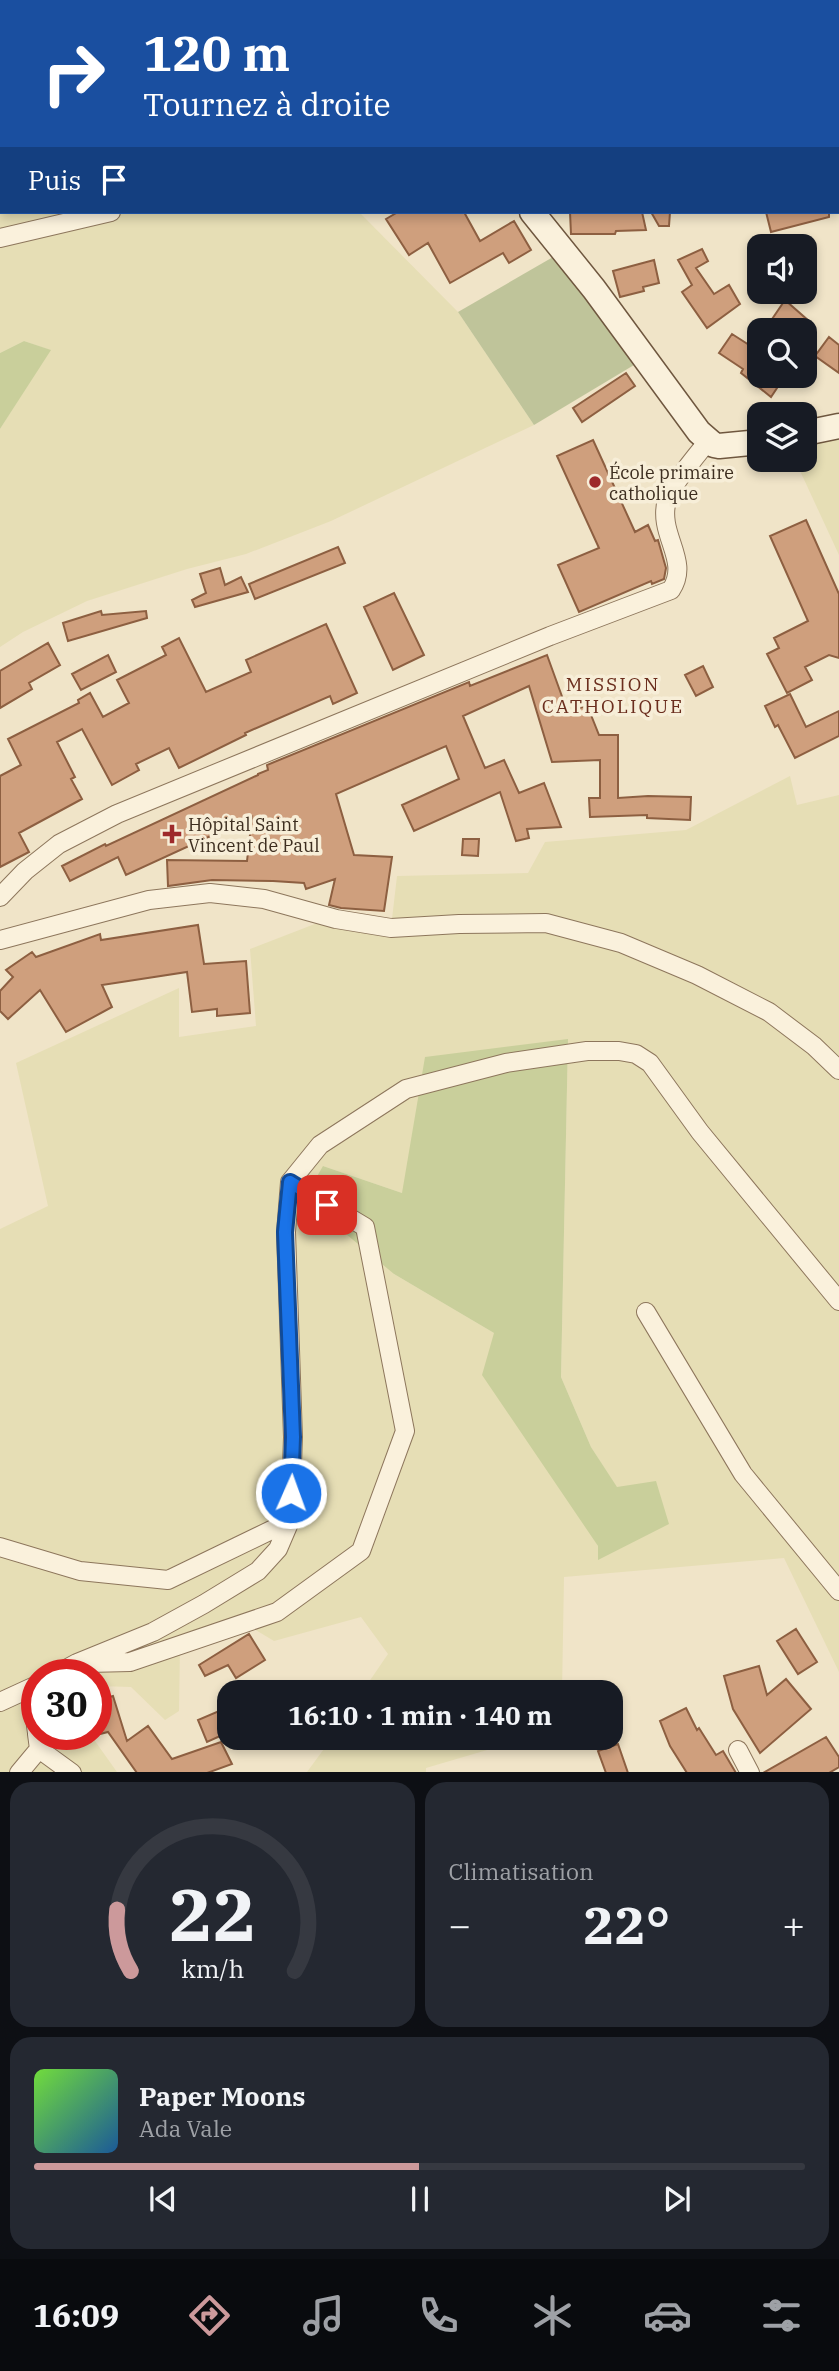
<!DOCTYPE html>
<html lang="fr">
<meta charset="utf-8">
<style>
body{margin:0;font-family:"IBM Plex Serif",serif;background:#242831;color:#f1f3f6;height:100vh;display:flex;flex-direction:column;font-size:26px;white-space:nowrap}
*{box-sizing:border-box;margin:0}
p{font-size:23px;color:#9ea1a6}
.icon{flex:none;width:38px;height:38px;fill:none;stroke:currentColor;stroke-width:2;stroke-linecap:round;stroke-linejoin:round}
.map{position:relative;height:1772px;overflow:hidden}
.side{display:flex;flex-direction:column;gap:10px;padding:10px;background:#0d0f14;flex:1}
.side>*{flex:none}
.guide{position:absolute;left:0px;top:0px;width:840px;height:214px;box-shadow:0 4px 10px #0003;background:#1a4fa0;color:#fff;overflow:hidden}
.buttons{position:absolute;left:747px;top:234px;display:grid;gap:14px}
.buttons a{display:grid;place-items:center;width:70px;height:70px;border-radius:14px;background:#171b24;box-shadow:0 4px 10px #0003;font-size:35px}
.speed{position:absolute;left:21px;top:1659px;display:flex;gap:14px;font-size:35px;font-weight:700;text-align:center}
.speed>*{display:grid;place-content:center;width:91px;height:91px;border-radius:50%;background:#171b24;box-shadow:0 4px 10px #0003;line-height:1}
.speed .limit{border:10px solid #d22;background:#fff;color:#111}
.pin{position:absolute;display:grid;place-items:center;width:60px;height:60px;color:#fff;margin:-30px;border-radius:14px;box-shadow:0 4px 10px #0006}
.me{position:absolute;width:77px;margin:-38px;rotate:2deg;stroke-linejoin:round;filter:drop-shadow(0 0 5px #0008)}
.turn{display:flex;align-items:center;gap:24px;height:147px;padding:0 28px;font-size:32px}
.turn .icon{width:91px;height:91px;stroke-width:2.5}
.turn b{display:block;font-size:49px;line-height:60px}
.then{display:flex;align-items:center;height:66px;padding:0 28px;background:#0003;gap:14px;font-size:26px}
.big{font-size:52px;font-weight:800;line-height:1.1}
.side .widget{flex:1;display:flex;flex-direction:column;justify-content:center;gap:10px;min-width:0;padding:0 24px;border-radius:21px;background:#242831}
.side .dial{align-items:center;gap:0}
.dial svg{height:182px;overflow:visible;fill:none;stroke:#363941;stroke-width:7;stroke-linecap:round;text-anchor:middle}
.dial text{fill:#f1f3f6;stroke:none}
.song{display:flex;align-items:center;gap:21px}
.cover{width:84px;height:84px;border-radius:10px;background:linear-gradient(135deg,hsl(100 70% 55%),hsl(210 70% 35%))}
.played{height:7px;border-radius:4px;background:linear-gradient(90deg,#cc999b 50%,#363941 50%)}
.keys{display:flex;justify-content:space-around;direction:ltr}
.heat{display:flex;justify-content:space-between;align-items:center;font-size:38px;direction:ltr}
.side .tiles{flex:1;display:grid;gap:10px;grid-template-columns:1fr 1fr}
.widget:last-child{grid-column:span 2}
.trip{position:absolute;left:217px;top:1680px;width:406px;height:70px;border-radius:21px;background:#171b24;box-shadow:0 4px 10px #0003;font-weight:800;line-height:70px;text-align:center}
.dock{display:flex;height:112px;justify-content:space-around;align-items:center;background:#090b0e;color:#9ea1a6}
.dock .icon{width:49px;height:49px}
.dock .on{color:#cc999b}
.dock b{font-size:32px;color:#f1f3f6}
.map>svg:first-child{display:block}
.farmland{fill:#e6deb5;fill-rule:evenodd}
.green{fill:#c9cf9b}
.cemetery{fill:#bfc49a}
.building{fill:#cf9f7d;stroke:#8d5f41;stroke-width:2}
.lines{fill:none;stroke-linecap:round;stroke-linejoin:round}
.street-casing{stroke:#8d765c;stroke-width:20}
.secondary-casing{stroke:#6f573f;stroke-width:27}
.street{stroke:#faf1dc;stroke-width:18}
.secondary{stroke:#faf1dc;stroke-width:24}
.route-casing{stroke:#114b97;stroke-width:18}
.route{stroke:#1a73e8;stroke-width:12}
.poi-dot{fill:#9e2a2b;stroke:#f7eed8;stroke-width:2.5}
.labels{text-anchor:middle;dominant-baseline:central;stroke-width:7;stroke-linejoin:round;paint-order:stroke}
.poi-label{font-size:18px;fill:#3d2e20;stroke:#f7eed8;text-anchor:start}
.neighbourhood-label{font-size:19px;letter-spacing:2px;fill:#6b2e1e;stroke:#f7eed8}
</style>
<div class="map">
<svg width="839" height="1773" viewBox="0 0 839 1773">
<rect width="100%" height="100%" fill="#f0e4c8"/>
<path class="farmland" d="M 0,34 L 2,212 L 359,212 L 458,312 L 534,425 L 331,521 L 246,554 L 187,569 L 87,601 L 23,632 L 0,647 L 0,429 L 50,350 L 24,341 L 0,353 Z
M 839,418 L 839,555 L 795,460 L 805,460 L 805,425 Z
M 790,776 L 797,805 L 839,795 L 839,1672 L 784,1558 L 564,1577 L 562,1692 L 362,1692 L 388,1654 L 361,1617 L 274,1641 L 254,1629 L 180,1646 L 179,1711 L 165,1720 L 131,1687 L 96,1686 L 96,1675 L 37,1675 L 37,1734 L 90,1734 L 117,1772 L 0,1772 L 0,1229 L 48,1206 L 16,1063 L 179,988 L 179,1037 L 256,1026 L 250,949 L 338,915 L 392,919 L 397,876 L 528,873 L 545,842 L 686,830 ZM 568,1039 L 561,1377 L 591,1447 L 617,1488 L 598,1559 L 598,1546 L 494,1333 L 394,1274 L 323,1166 L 402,1193 Z
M 332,1738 L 528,1738 L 426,1768 L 426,1772 L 307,1772 Z"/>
<path class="green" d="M 24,341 L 51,350 L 0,429 L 0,353 Z
M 568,1039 L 561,1377 L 591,1447 L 617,1487 L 656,1481 L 669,1524 L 598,1560 L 598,1546 L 482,1375 L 494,1333 L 394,1274 L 304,1199 L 323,1166 L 402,1193 L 425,1057 Z"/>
<path class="cemetery" d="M 560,253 L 639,362 L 534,425 L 458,312 Z"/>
<path class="building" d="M 398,212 L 464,212 L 480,241 L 514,221 L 531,250 L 509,263 L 503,253 L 450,283 L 428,243 L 409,255 L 386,219 Z
M 570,212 L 642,212 L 646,230 L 616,231 L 615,234 L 571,234 Z
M 651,212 L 670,212 L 669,226 L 659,226 Z
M 766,212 L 829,212 L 829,217 L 771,232 Z
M 702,249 L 708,261 L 696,268 L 714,294 L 729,285 L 740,304 L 707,328 L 682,292 L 692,285 L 678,260 Z
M 654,260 L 659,283 L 643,287 L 644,291 L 620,297 L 613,271 Z
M 785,300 L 810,322 L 803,331 L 764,331 Z
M 732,334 L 760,352 L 760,376 L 785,376 L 771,397 L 741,373 L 743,369 L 719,353 Z
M 829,337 L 839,345 L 839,373 L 815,356 Z
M 626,373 L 635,386 L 582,422 L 573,408 Z
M 593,440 L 635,532 L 648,525 L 655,541 L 658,540 L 666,568 L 664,579 L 652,584 L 651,581 L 579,612 L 558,565 L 599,548 L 557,456 Z
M 806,520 L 839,594 L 839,658 L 829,655 L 805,667 L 812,680 L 787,693 L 767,654 L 779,648 L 774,638 L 808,621 L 770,536 Z
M 338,547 L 345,563 L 255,599 L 249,584 Z
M 220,568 L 225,585 L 241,577 L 248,592 L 195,607 L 192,600 L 206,593 L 200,574 Z
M 394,593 L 424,655 L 393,670 L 364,607 Z
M 101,611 L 102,615 L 146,611 L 147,618 L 68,641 L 63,623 Z
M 326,624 L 357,693 L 333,704 L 330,696 L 245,733 L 246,735 L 179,768 L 169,748 L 136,764 L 139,770 L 112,785 L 82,729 L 57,742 L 75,777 L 71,779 L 82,799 L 19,833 L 29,852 L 0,867 L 0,776 L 21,765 L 8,739 L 79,703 L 78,700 L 90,693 L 103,717 L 129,703 L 117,680 L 166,655 L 162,647 L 179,638 L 206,692 L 251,672 L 246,660 Z
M 48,643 L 60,665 L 29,683 L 32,689 L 0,708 L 0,671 Z
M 108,655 L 116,672 L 81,690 L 72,674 Z
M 547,655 L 568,713 L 587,705 L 599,735 L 618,735 L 618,798 L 648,796 L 691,797 L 690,820 L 647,818 L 647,815 L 590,817 L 589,798 L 600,798 L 600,760 L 552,762 L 529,686 L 463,716 L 485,768 L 504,760 L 519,793 L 544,783 L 561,827 L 527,829 L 529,838 L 516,841 L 500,792 L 414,831 L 402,805 L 459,779 L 446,746 L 336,794 L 354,855 L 392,857 L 384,911 L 341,908 L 329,905 L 335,879 L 306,889 L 304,883 L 273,881 L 212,880 L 168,886 L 167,860 L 247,861 L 252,817 L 126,875 L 118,857 L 70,881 L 62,866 L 105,844 L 106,846 L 258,775 L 258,774 L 268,770 L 267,765 L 469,682 L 470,686 Z
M 703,666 L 713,687 L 696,696 L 685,675 Z
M 790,694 L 806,727 L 839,711 L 839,736 L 795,758 L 778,725 L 775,727 L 765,706 Z
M 463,839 L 479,839 L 478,856 L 462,855 Z
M 198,925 L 204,964 L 246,961 L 250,1013 L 217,1016 L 217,1009 L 192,1012 L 187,972 L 102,985 L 112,1007 L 66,1032 L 40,990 L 8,1019 L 0,1011 L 0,991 L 13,977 L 6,970 L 32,952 L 36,957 L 100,934 L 101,940 Z
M 796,1629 L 817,1662 L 798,1674 L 777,1641 Z
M 249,1634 L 265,1660 L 236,1678 L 228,1665 L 205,1676 L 199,1665 Z
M 759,1666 L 767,1695 L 786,1679 L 811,1709 L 760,1753 L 733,1709 L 724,1676 Z
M 113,1696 L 127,1741 L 148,1726 L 172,1759 L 221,1742 L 232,1764 L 207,1773 L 137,1773 L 108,1732 L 100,1734 L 96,1722 L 96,1701 Z
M 226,1708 L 229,1716 L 229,1732 L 207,1742 L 198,1720 Z
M 686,1708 L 697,1730 L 699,1728 L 716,1755 L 723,1751 L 736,1773 L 687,1773 L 670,1746 L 660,1721 Z
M 826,1737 L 839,1757 L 839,1767 L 829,1773 L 763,1773 Z
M 618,1744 L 628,1773 L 606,1773 L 598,1751 Z"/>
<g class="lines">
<g class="street-casing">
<path id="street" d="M 736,0 L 737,2
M 750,2 L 751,0
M 0,238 L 111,212
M 0,897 L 25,871 L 59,844 L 117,814 L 550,636 L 671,590 C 691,560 657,535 667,500 C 672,484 697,455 708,441
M 0,940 L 149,900 L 210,893 L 264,899 L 336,919 L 391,928 L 459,924 L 546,923 L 621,943 L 697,975 L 769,1012 L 814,1046 L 839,1070
M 646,1312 L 743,1474 L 839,1591
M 0,1547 L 80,1571 L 168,1580 L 290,1521
M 88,1663 L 130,1662 L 277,1612 L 361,1551 L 405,1431 L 365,1227 L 290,1182
M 55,1675 L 77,1663 L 153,1632 L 204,1604 L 258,1571 L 278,1549 L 290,1521 L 293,1437 L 286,1232 L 290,1182 L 320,1145 L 406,1089 L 506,1063 L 587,1051 L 619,1051 L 636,1054 L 650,1063 L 700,1132 L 839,1301
M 31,1688 L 37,1733
M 0,1702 L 37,1685
M 37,1734 L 39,1749 L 72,1773
M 738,1750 L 750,1773
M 19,1773 L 39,1749"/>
</g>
<g class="secondary-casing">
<path id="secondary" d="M 213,0 L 217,2
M 532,212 L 594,289 L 699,432 L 714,445 L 719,446 L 760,442
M 805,433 L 839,426"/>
</g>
<use href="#street" class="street"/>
<use href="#secondary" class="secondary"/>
</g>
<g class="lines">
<g class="route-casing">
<path id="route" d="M 291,1493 L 293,1437 L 285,1232 L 290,1182 L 327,1205"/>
</g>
<use href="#route" class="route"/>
</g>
<g class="poi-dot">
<circle cx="595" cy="482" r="7"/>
<path d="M168.5 823.5h7v7h7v7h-7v7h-7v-7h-7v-7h7z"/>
</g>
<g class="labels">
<g class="poi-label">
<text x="609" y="472">École primaire<tspan x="609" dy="21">catholique</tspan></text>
<text x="188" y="824">Hôpital Saint<tspan x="188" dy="21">Vincent de Paul</tspan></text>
</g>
<g class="neighbourhood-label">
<text x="613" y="684">MISSION<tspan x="613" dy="22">CATHOLIQUE</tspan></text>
</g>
</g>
</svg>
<div class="buttons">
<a><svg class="icon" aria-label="sound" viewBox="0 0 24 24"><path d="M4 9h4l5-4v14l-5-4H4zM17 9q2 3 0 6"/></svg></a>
<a><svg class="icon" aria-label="search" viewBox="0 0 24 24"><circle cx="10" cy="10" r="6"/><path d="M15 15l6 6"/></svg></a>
<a><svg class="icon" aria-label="layers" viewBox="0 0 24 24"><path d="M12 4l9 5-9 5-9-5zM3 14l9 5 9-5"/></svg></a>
</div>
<div class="speed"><div class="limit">30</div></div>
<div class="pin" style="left:327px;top:1205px;background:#d93025"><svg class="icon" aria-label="arrive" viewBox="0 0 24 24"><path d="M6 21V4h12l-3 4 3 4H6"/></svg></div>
<svg class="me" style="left:291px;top:1493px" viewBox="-20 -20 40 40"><circle r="17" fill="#1a73e8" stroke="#fff" stroke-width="3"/><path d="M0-11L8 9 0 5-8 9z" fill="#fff"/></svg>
<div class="trip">16:10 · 1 min · 140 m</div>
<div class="guide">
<div class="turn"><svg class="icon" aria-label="right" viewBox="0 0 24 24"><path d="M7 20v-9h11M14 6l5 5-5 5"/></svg><div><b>120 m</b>Tournez à droite</div></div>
<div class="then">Puis<svg class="icon" aria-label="arrive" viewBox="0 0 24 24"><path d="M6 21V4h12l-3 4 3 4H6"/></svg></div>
</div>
</div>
<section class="side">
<div class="tiles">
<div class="widget dial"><svg viewBox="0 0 100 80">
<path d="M14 69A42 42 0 1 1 86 69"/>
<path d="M14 69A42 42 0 0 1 8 42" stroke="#cc999b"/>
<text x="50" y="56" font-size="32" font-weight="700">22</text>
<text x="50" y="72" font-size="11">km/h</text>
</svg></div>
<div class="widget"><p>Climatisation</p>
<div class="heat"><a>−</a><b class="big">22°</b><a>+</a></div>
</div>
<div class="widget">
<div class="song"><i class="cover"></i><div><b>Paper Moons</b><p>Ada Vale</p></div></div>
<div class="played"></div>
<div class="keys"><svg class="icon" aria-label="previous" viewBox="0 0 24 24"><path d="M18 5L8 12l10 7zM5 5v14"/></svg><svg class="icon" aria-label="pause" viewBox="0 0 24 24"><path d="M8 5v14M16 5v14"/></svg><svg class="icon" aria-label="next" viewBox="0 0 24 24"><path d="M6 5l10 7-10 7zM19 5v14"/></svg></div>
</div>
</div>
</section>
<nav class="dock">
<b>16:09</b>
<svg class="icon on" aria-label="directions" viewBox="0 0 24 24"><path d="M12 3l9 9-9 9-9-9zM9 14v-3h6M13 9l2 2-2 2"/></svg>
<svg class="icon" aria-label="music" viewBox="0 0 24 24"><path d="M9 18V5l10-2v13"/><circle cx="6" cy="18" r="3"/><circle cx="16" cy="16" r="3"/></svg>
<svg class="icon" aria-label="phone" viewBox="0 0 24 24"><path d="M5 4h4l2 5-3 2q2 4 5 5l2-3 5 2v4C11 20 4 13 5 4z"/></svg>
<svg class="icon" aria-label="climate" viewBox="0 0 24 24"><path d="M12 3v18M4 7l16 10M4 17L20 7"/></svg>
<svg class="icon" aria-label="car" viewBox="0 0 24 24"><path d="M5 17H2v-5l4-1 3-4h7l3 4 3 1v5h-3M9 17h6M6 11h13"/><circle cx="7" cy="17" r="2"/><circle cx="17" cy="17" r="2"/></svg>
<svg class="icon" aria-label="filters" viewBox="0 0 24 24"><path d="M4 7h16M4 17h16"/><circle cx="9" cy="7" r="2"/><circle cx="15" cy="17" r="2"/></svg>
</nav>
